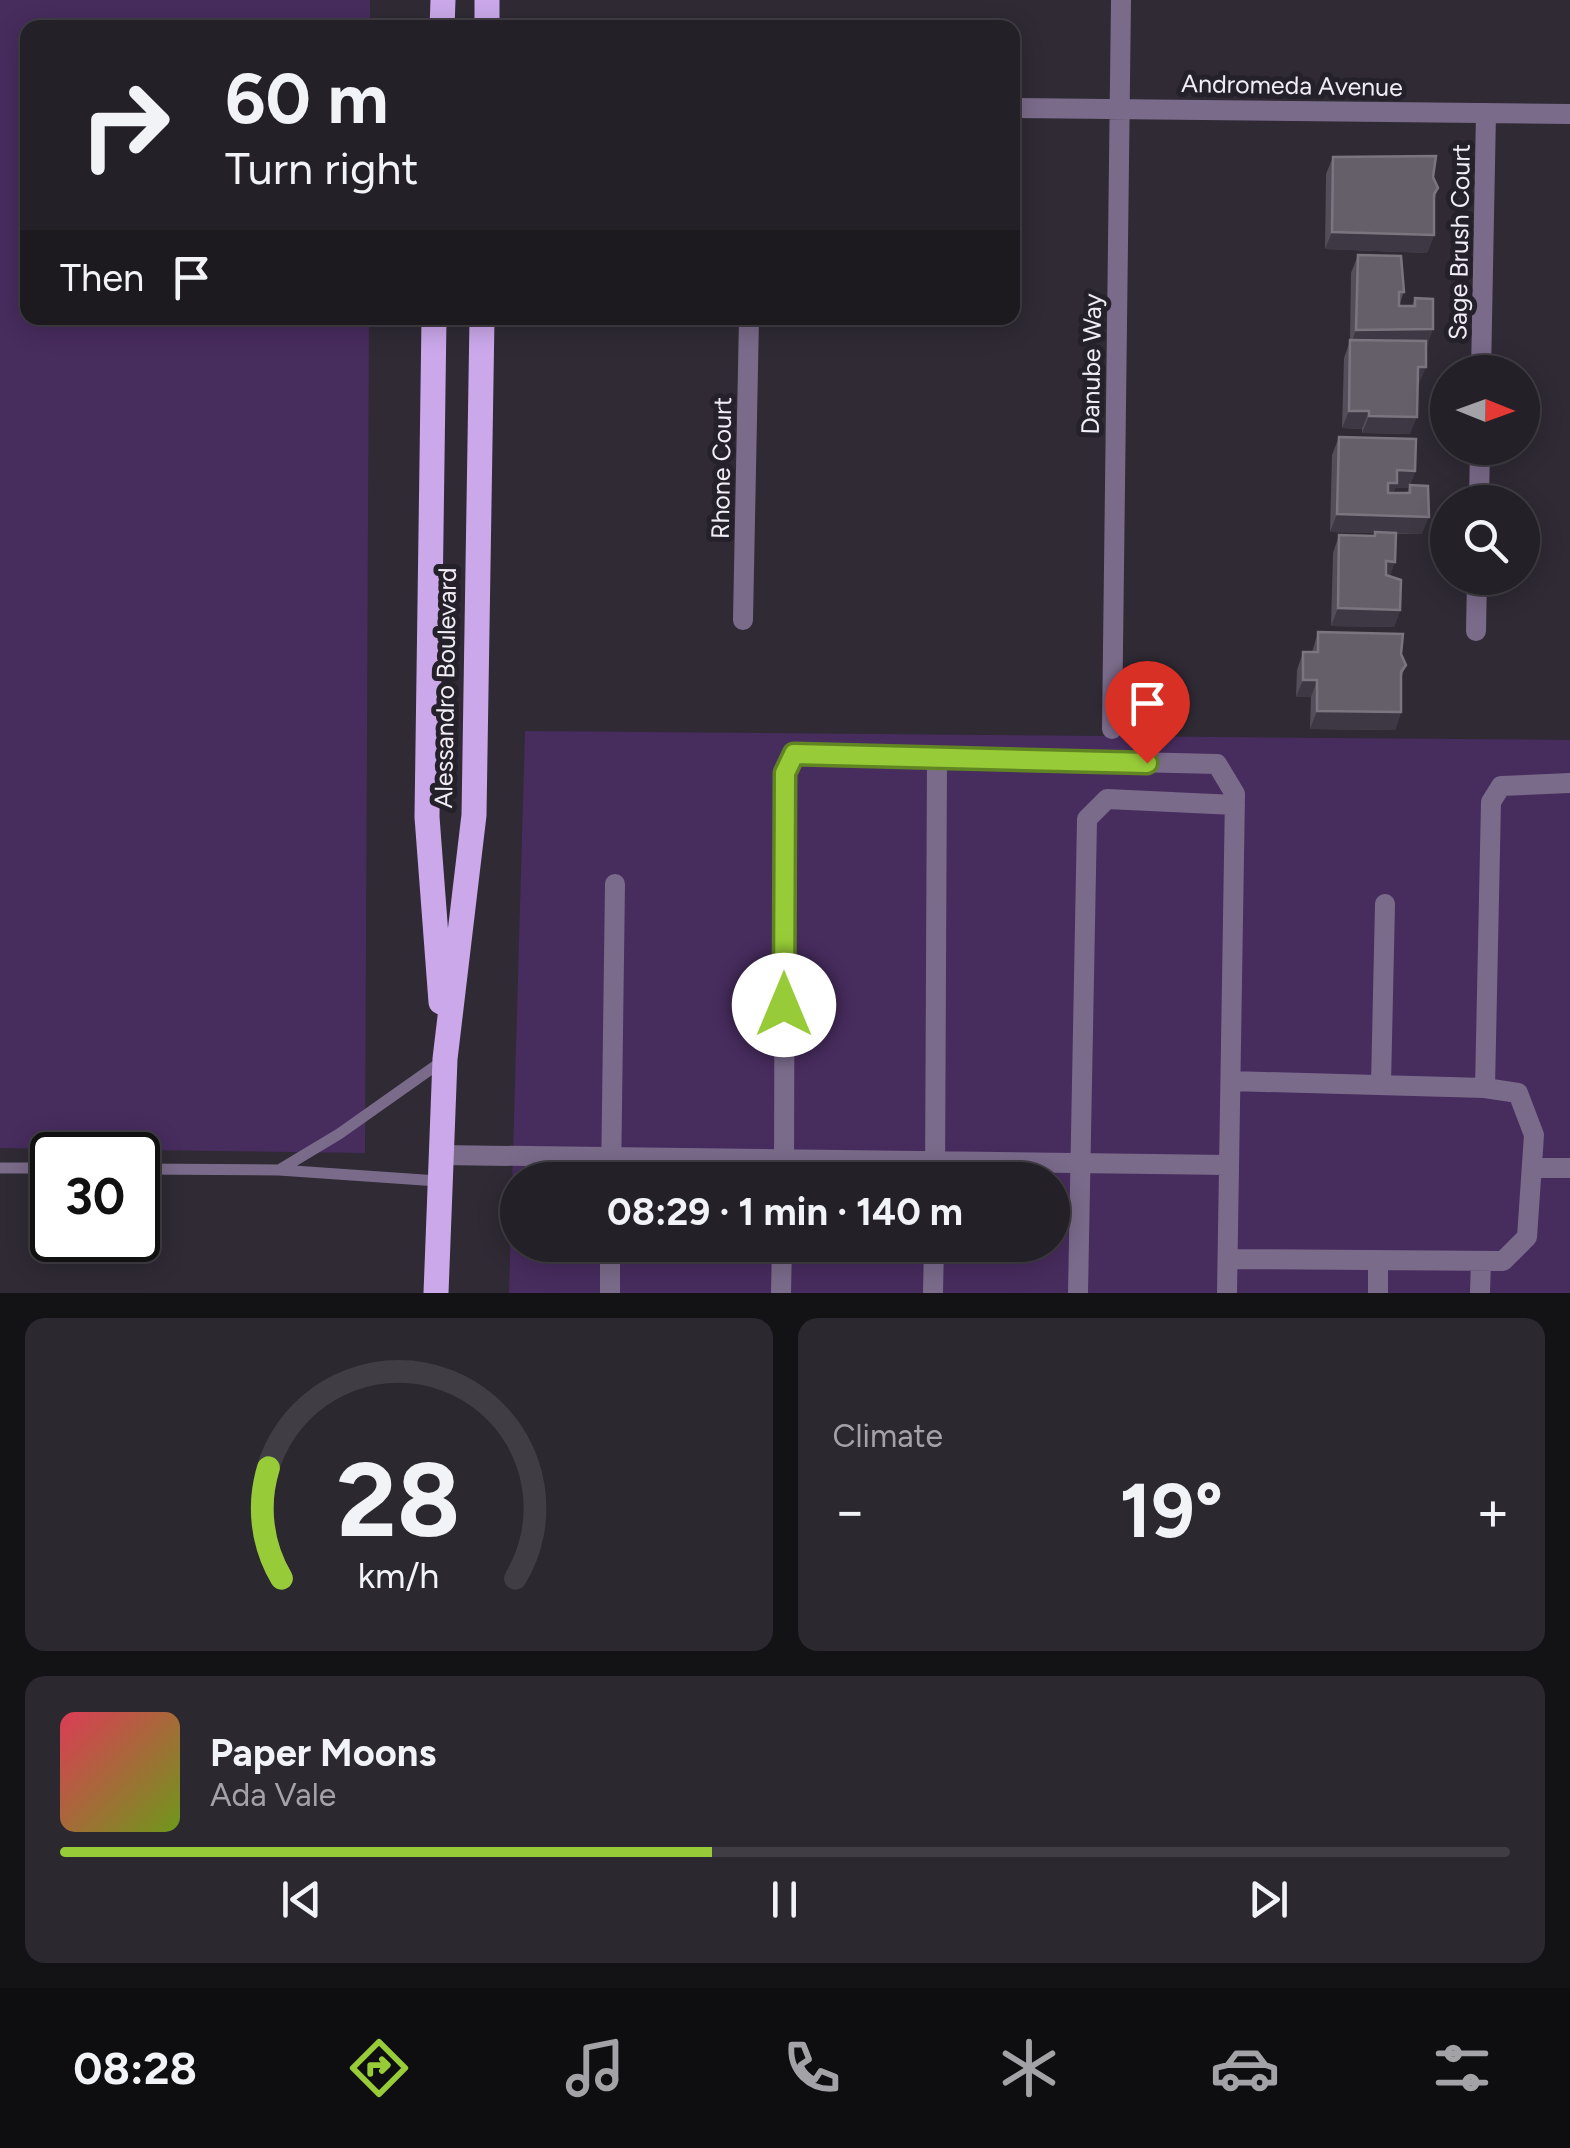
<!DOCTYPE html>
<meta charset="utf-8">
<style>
body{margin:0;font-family:Figtree,sans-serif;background:#2b282f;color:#f1f3f6;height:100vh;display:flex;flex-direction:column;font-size:38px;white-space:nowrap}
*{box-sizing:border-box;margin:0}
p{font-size:32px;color:#a3a3a7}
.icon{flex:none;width:55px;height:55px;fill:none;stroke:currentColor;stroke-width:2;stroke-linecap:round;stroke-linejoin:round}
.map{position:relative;height:1293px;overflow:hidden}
.panel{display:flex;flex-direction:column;gap:25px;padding:25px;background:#131215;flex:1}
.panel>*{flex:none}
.hud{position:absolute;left:20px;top:20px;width:1000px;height:305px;border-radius:20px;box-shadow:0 5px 25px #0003,0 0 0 2px #403e44;background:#232027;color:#f1f3f6;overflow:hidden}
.needle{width:65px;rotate:91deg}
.fabs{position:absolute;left:1430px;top:355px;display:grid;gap:20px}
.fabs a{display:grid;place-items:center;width:110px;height:110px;border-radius:50%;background:#232027;box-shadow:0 5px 25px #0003,0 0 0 2px #403e44;font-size:50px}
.speed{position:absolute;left:30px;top:1132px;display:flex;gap:20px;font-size:50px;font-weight:700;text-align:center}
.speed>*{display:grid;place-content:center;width:130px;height:130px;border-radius:50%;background:#232027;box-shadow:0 5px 25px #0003,0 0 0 2px #403e44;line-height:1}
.speed .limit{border:5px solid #111;border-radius:15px;background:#fff;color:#111}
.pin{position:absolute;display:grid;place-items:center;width:85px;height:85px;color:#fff;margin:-102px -42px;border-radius:50% 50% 50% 0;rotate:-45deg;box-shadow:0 0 10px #0007}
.pin .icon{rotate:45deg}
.me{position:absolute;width:110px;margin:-55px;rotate:0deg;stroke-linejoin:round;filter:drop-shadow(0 0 8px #0008)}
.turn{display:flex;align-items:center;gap:35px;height:210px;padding:0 40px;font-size:45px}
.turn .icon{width:130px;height:130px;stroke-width:2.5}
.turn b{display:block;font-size:70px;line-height:85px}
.then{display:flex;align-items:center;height:95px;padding:0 40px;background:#0003;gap:20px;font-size:38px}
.big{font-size:75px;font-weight:700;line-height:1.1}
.panel .widget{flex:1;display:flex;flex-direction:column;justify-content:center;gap:15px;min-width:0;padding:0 35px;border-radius:20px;background:#2b282f}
.panel .dial{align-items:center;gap:0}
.dial svg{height:260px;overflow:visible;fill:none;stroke:#403e44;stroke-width:7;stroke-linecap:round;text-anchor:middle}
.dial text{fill:#f1f3f6;stroke:none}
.song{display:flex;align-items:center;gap:30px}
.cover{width:120px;height:120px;border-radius:15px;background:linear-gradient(135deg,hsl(350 70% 55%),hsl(80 70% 35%))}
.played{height:10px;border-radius:5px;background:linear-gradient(90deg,#97cc38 45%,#403e44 45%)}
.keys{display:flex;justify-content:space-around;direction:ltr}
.heat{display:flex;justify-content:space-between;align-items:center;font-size:55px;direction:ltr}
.panel .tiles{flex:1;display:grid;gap:25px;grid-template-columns:1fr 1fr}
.widget:last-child{grid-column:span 2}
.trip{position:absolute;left:500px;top:1162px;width:570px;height:100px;border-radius:50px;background:#232027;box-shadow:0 5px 25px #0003,0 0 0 2px #403e44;font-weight:700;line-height:100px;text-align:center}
.dock{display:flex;height:160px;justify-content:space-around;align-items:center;background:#0e0d10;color:#a3a3a7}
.dock .icon{width:70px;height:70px}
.dock .active{color:#97cc38}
.dock b{font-size:45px;color:#f1f3f6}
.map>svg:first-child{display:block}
.green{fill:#472c5e;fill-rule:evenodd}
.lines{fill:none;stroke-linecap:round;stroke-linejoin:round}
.service{stroke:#7b6b8b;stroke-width:11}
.minor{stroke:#7b6b8b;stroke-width:20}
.primary{stroke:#caa8ea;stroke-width:25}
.wall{fill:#534e59}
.shaded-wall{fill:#3d3843}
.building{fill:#645f69;stroke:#7a757f;stroke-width:2.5}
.route-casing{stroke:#628524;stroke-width:25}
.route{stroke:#97cc38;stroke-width:18}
.labels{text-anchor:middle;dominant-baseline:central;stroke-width:10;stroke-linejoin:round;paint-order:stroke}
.street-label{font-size:25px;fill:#f0edf4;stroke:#25212a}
</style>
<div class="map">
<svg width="1570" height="1293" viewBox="0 0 1570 1293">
<rect width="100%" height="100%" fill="#2f2a34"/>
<path class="green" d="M 0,0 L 370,0 L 370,27 L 28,28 L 28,318 L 369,318 L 365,1153 L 0,1148 Z
M 525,731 L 1570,740 L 1570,1293 L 509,1293 ZM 518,1180 L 1052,1180 L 1052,1245 L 518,1245 Z"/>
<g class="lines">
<path class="service" d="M 0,1168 L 52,1168
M 138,1169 L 279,1170 L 438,1181
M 279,1170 L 339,1134 L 441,1062"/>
<path class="minor" d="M 1012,108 L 1570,114
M 1481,372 L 1486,113
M 1479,502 L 1480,448
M 743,620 L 749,318
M 1476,631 L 1477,578
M 1112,729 L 1121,0
M 1381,1085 L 1385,904
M 1485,1088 L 1491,802 L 1501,786 L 1570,783
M 440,1155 L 1229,1165
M 1532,1168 L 1570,1168
M 611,1180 L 615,884
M 784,1180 L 785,773 L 794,754 L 1217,764 L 1235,794 L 1227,1293
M 935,1180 L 937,758
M 1228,1259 L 1503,1261 L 1527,1237 L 1534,1135 L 1518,1093 L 1485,1088 L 1231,1081
M 610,1293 L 610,1245
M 781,1293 L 782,1245
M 933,1293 L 934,1245
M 1078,1293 L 1087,819 L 1107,799 L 1235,805
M 1378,1293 L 1378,1260
M 1480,1293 L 1481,1261"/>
<path class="primary" d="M 442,28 L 443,0
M 487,28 L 487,0
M 434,318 L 427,817 L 441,1002
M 436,1293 L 445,1059 L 474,815 L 482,318"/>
</g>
<path class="wall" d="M 1333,157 L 1433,177 L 1438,188 L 1434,202 L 1434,235 L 1427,253 L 1325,249 L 1326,174 Z
M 1358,255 L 1404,292 L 1399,306 L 1412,306 L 1415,298 L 1427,347 L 1419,384 L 1417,384 L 1410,434 L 1362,433 L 1362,429 L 1342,428 L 1344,358 L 1350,341 L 1351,273 Z
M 1339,437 L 1415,471 L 1409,488 L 1395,488 L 1393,493 L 1407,493 L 1410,485 L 1422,534 L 1396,534 L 1390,576 L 1400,610 L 1394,627 L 1331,626 L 1333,553 L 1339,535 L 1374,536 L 1375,533 L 1330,532 L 1332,455 Z
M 1318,632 L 1401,654 L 1406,665 L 1401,679 L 1401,712 L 1395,730 L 1310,729 L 1311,697 L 1296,697 L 1297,670 L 1303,652 L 1312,652 Z"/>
<path class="shaded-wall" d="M 1332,232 L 1434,235 L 1427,253 L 1325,249 Z
M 1433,329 L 1427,347 L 1350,347 L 1356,330 Z
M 1418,367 L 1426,367 L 1419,384 L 1412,384 Z
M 1349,411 L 1369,411 L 1362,429 L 1342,428 Z
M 1369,416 L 1417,417 L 1410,434 L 1362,433 Z
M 1397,470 L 1415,471 L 1409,488 L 1395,488 L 1391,501 L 1381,501 L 1388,483 Z
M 1337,514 L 1429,517 L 1422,534 L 1330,532 Z
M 1386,561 L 1395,562 L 1389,579 L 1380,579 Z
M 1338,608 L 1400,610 L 1394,627 L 1331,626 Z
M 1303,680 L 1317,680 L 1311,697 L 1296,697 Z
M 1317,711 L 1401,712 L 1395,730 L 1310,729 Z"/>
<path class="building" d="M 1436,156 L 1433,177 L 1438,188 L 1434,194 L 1434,235 L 1332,232 L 1333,157 Z
M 1358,255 L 1401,256 L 1404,292 L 1399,292 L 1399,306 L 1415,306 L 1415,298 L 1433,299 L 1433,329 L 1356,330 Z
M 1350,340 L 1426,341 L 1426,367 L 1418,367 L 1417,417 L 1369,416 L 1369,411 L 1349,411 Z
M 1339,437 L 1416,439 L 1415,471 L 1397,470 L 1397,483 L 1388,483 L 1388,493 L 1410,493 L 1410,485 L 1428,486 L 1429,517 L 1337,514 Z
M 1375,532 L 1396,533 L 1395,562 L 1386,561 L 1386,575 L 1401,580 L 1400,610 L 1338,608 L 1339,535 L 1375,536 Z
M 1318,632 L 1403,634 L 1401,654 L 1406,665 L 1401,672 L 1401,712 L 1317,711 L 1317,680 L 1303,680 L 1303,652 L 1318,652 Z"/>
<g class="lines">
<g class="route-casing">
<path id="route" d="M 784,1005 L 785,773 L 794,754 L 1147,763"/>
</g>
<use href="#route" class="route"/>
</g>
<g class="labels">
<g class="street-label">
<text transform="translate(1292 85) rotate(1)">Andromeda Avenue</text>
<text transform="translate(1459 242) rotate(-89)">Sage Brush Court</text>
<text transform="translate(1091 364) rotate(-89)">Danube Way</text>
<text transform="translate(721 468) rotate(-89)">Rhone Court</text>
<text transform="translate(445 688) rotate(-89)">Alessandro Boulevard</text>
</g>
</g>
</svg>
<div class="fabs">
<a><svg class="needle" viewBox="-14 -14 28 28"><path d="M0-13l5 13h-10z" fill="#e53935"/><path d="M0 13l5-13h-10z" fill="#a3a3a7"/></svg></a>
<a><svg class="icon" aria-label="search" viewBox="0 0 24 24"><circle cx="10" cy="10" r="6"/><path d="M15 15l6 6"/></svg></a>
</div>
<div class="speed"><div class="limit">30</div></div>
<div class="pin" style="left:1147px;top:763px;background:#d93025"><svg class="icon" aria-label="arrive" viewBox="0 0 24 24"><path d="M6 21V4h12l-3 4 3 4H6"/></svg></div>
<svg class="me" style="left:784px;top:1005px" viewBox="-20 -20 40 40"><circle r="19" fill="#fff"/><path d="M0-13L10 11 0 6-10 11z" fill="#97cc38"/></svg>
<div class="trip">08:29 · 1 min · 140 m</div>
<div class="hud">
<div class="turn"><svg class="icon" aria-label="right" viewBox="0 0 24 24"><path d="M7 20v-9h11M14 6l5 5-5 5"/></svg><div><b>60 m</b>Turn right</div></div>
<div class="then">Then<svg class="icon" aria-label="arrive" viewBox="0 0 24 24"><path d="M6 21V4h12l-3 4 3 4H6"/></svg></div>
</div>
</div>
<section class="panel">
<div class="tiles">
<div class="widget dial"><svg viewBox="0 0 100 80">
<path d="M14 69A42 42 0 1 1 86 69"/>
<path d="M14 69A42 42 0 0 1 10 35" stroke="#97cc38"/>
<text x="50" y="56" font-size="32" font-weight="700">28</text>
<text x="50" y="72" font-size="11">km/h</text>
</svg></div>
<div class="widget"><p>Climate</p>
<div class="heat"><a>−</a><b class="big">19°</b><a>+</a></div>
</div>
<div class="widget">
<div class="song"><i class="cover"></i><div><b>Paper Moons</b><p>Ada Vale</p></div></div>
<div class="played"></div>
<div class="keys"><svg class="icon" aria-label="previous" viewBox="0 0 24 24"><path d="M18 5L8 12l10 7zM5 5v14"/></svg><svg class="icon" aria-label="pause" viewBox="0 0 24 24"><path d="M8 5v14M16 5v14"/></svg><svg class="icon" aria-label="next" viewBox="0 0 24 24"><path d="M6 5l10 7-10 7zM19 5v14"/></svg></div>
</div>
</div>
</section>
<nav class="dock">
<b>08:28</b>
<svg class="icon active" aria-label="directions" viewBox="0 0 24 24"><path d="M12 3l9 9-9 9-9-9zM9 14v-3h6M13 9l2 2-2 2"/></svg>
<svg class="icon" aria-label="music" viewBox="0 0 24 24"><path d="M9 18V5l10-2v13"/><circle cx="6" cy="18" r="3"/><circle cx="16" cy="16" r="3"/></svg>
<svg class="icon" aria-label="phone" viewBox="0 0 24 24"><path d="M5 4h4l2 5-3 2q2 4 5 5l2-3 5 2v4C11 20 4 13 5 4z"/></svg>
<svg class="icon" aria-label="climate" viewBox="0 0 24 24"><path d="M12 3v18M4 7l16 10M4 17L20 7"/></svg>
<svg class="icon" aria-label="car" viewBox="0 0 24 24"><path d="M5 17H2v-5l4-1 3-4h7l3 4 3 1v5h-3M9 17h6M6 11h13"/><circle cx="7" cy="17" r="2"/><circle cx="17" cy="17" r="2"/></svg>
<svg class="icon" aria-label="filters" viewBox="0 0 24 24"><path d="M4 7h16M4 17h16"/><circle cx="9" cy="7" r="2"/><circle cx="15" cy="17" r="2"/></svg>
</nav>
